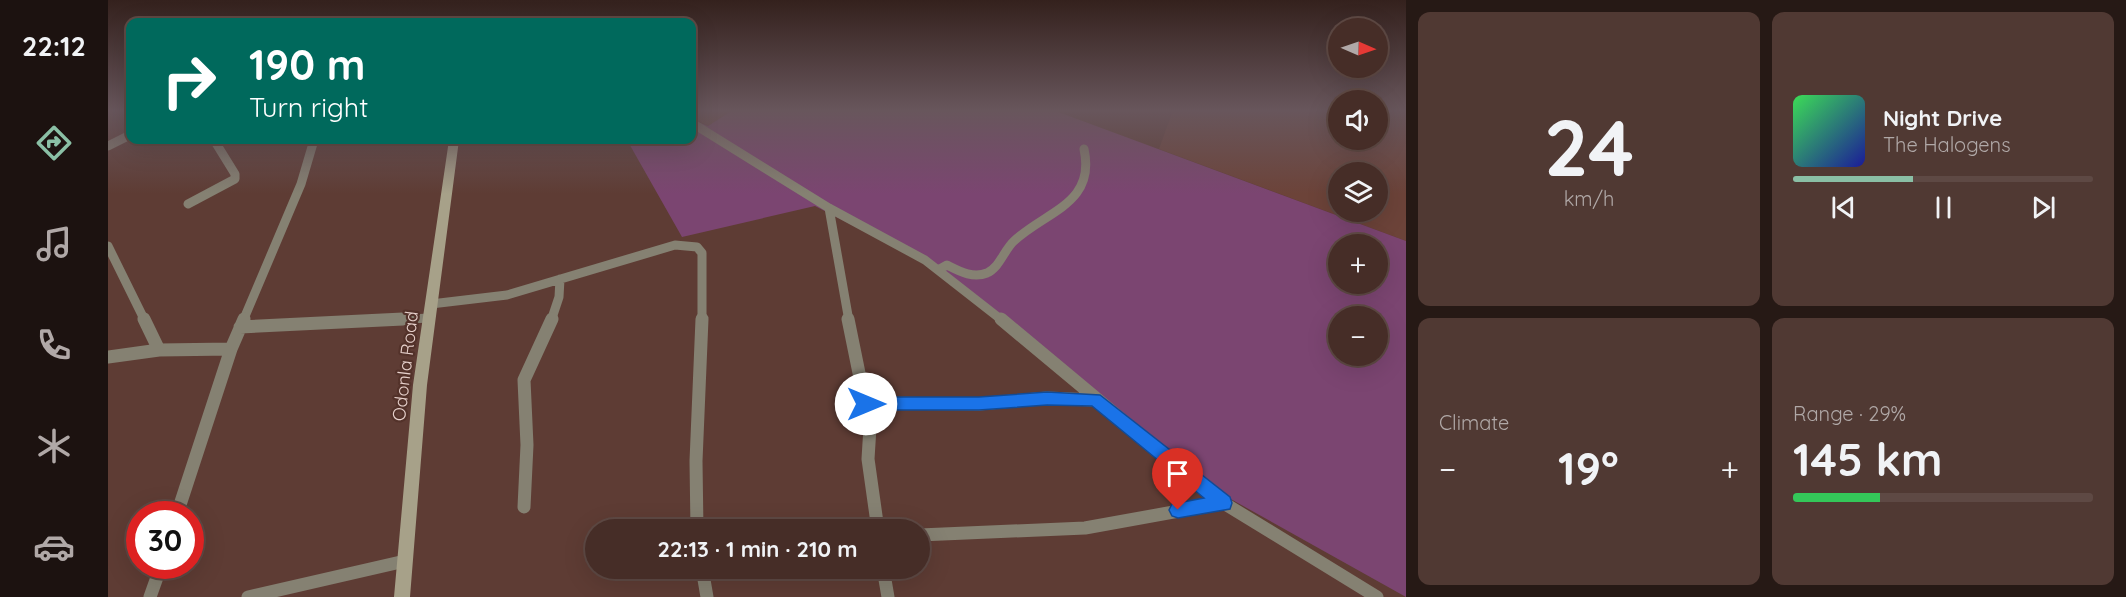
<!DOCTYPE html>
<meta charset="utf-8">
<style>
body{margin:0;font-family:Quicksand,sans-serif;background:#503933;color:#f1f3f6;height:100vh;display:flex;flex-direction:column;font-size:22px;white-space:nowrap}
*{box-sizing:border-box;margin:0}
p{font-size:20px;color:#b0a8a7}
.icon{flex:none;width:33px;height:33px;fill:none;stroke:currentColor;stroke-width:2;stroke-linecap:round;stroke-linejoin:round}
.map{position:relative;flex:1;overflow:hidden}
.sheet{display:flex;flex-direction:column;gap:12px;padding:12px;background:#261915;width:720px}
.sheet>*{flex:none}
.hud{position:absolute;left:18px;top:18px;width:570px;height:126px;border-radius:12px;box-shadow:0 6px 24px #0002,0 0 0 2px #5e4944;background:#00695c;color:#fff;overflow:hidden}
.needle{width:39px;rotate:92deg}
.fabs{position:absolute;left:1220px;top:18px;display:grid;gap:12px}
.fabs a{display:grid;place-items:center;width:60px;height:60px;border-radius:50%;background:#462d27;box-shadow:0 6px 24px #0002,0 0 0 2px #5e4944;font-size:30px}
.speed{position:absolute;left:18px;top:501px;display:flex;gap:12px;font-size:30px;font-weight:700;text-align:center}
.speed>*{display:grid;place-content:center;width:78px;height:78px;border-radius:50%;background:#462d27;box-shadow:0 6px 24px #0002,0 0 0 2px #5e4944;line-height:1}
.speed .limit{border:9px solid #d22;background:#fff;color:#111}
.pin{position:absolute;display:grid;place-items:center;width:51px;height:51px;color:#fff;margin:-62px -26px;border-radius:50% 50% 50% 0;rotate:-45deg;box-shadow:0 0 6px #0007}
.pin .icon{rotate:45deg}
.me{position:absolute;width:66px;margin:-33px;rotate:90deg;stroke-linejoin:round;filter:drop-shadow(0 0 4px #0008)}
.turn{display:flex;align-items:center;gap:21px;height:126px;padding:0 24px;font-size:27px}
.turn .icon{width:78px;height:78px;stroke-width:2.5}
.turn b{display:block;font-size:42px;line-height:51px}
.big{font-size:45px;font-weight:700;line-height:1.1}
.sheet .widget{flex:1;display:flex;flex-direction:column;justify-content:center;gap:9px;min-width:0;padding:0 21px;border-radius:12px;background:#503933}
.sheet .dial{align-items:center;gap:0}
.dial b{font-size:78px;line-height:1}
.song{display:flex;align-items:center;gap:18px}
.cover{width:72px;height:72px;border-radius:9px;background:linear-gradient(135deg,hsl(130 70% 55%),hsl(240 70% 35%))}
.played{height:6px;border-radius:3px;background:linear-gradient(90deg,#8abfa5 40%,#5e4944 40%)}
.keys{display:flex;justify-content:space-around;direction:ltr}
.heat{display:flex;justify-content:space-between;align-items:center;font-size:33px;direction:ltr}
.charge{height:9px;border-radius:4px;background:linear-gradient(90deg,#34c759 29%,#5e4944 0)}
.sheet .tiles{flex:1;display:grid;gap:12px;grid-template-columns:repeat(2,1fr)}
.trip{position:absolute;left:477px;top:519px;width:345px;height:60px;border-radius:30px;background:#462d27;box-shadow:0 6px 24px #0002,0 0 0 2px #5e4944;font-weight:700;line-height:60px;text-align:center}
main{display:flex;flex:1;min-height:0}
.tab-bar{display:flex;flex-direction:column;width:108px;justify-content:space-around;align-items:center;background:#1c1210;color:#b0a8a7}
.tab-bar .icon{width:42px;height:42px}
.tab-bar .selected{color:#8abfa5}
.tab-bar b{font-size:27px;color:#f1f3f6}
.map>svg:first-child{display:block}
.built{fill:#6c4339;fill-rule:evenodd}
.green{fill:#7b4571;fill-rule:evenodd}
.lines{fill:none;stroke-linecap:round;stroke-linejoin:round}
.street-far1{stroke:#858172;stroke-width:9}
.street{stroke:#858172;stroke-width:13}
.secondary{fill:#a7a189;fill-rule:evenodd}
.route{fill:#1a73e8;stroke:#114b97;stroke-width:1.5}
.labels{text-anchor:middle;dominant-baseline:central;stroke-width:4.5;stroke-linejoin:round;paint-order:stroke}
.street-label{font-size:18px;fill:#e7d1cc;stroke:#53322a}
</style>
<main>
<nav class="tab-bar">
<b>22:12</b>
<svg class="icon selected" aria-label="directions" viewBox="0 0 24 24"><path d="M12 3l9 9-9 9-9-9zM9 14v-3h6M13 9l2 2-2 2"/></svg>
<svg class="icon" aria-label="music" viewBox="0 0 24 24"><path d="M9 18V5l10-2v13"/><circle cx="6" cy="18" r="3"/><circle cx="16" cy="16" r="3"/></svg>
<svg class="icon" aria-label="phone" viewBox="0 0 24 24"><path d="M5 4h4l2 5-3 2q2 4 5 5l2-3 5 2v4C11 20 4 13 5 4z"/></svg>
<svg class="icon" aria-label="climate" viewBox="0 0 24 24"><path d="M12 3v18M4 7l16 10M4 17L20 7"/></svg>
<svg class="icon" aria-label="car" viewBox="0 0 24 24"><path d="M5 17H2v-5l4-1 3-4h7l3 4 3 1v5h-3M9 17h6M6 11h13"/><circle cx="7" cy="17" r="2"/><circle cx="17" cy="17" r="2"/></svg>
</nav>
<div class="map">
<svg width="1298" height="597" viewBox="0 0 1298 597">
<rect width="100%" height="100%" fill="#5e3c34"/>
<path class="built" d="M 584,110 L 625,110 L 600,126 L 584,117 Z
M 1065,110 L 1230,110 L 1230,140 L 1269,140 L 1269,110 L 1298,110 L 1298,241 L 1051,149 ZM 1230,172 L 1269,172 L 1269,212 L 1230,212 Z"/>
<path class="green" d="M 625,110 L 945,110 L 1298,241 L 1298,597 L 1112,493 L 808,258 L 707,206 L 574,237 L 519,140 L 584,140 L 584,120 L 600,126 ZM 1230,244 L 1269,244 L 1269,284 L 1230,284 ZM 1230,316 L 1269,316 L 1269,356 L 1230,356 Z"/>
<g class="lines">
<path class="street-far1" d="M 584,123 L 721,208 L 817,260 L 895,321
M 0,146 L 22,135
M 80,204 L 127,179 L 127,174 L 106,140
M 721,208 L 741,321
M 0,246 L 37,321
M 830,270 L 839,265 C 851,271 865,279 879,273 C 892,267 896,250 906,241 C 938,211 988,204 976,149
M 323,304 L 399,295 L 567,245 L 589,247 L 594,253 L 594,321
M 135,321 L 193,184 L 206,140
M 263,321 L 321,318
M 443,321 L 451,297 L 452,279"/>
<path class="street" d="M 36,319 L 51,350
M 740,319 L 762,427 L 760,459 L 770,530
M 893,319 L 1109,499 L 1269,597
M 132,327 L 295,319
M 0,357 L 51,350 L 123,349
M 757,403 L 871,404 L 939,398 L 987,400
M 416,507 L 419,445 L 416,380 L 444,319
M 69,514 L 123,349 L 136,319
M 589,530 L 588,461 L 594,319
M 812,535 L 977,528 L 1115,503
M 594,568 L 599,597
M 775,568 L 780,597
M 42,597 L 53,566
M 140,597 L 297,561"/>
<path class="secondary" d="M 341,140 L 351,140 L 319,385 L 302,597 L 286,597 L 305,385 Z"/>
</g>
<linearGradient id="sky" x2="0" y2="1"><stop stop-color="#34211d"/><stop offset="0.57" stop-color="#68565c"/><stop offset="1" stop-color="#68565c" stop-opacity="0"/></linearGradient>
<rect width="1298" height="194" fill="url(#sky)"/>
<path class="route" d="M 939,392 L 992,395 L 1122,497 L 1124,503 L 1122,509 L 1070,518 L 1064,516 L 1061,510 L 1064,504 L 1096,498 L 984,406 L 939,405 L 871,410 L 758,410 L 750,404 L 758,397 L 871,397 Z"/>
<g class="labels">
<g class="street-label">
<text transform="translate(297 366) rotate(-83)">Odonla Road</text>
</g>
</g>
</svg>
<div class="fabs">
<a><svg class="needle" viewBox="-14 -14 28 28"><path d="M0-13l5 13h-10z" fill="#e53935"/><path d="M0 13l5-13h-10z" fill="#b0a8a7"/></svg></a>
<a><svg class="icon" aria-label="sound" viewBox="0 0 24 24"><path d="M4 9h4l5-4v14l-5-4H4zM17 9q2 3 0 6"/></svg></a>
<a><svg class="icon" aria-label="layers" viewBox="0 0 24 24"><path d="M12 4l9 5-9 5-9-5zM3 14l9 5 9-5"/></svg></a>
<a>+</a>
<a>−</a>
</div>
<div class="speed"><div class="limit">30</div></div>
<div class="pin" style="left:1070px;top:510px;background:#d93025"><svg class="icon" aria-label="arrive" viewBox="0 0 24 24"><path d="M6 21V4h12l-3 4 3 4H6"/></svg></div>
<svg class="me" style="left:758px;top:404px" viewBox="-20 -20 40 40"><circle r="19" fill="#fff"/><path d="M0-13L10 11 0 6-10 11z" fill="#1a73e8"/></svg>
<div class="trip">22:13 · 1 min · 210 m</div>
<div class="hud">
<div class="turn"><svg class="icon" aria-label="right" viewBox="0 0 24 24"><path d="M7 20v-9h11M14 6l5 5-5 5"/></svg><div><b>190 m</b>Turn right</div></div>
</div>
</div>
<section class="sheet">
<div class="tiles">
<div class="widget dial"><b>24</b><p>km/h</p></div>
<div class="widget">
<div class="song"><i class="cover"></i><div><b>Night Drive</b><p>The Halogens</p></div></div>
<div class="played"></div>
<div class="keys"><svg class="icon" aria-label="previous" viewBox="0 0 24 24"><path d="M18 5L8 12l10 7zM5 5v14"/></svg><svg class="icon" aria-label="pause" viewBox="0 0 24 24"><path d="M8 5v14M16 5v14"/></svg><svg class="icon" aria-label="next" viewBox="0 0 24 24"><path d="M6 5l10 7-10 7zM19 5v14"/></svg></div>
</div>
<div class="widget"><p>Climate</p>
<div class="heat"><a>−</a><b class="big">19°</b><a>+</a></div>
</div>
<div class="widget"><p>Range · 29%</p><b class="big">145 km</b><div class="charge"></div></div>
</div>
</section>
</main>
